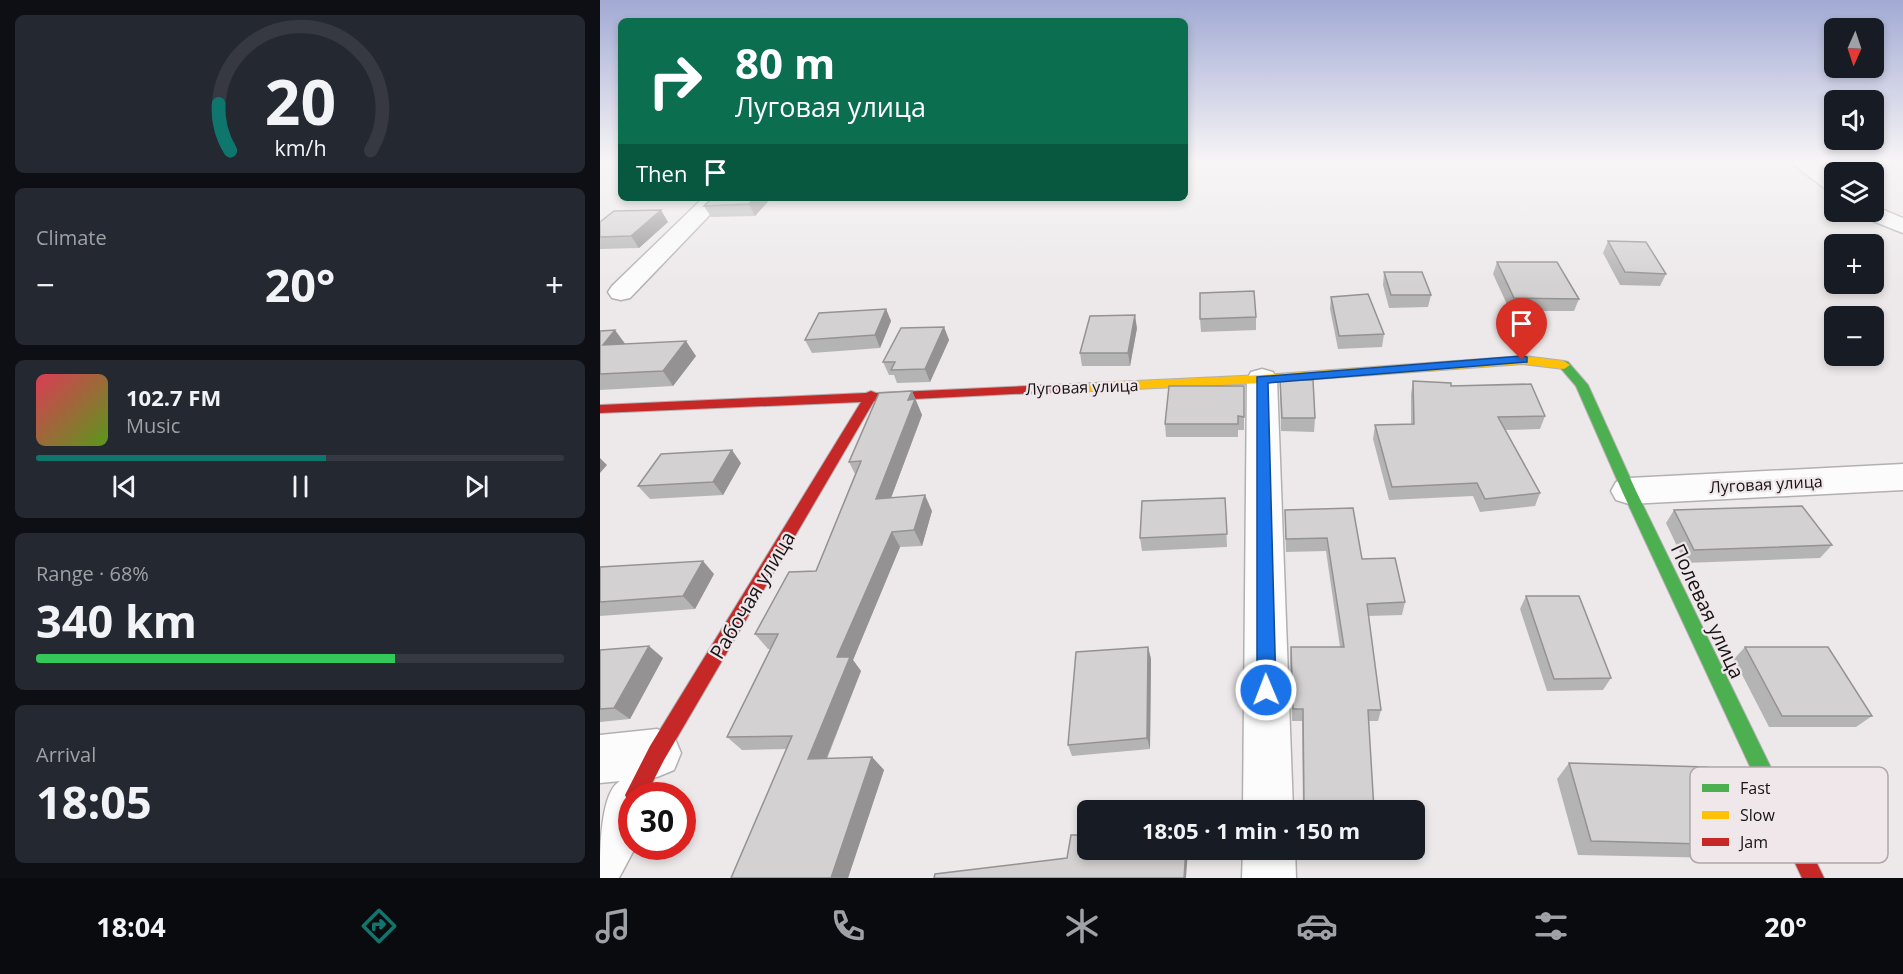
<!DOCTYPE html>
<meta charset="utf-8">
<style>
body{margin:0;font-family:"Open Sans",sans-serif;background:#242831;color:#f1f3f6;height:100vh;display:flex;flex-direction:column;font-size:22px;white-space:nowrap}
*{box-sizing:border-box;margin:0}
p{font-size:20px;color:#9ea1a6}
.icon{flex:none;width:33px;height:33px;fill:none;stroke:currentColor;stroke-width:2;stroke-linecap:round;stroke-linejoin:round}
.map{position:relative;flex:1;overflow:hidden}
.side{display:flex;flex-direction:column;gap:15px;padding:15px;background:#0d0f14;width:600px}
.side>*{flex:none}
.top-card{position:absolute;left:18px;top:18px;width:570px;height:183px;border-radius:9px;box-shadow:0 3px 9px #0003;background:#0b6e4f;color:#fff;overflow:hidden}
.needle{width:39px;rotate:183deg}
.fabs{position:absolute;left:1224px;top:18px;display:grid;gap:12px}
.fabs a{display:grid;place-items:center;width:60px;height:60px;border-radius:9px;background:#171b24;box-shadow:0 3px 9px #0003;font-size:30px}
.speed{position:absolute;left:18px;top:782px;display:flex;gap:12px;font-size:30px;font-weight:700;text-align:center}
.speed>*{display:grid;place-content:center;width:78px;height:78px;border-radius:50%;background:#171b24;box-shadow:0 3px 9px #0003;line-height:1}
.speed .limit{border:9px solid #d22;background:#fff;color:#111}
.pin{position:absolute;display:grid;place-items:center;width:51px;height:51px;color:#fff;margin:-62px -26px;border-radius:50% 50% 50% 0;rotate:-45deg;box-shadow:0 0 6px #0007}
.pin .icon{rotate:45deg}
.me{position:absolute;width:66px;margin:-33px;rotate:359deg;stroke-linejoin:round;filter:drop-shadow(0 0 4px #0008)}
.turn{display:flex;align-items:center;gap:21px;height:126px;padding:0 18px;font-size:27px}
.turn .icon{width:78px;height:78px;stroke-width:2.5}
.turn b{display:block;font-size:42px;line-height:51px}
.then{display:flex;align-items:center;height:57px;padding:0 18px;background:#0003;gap:12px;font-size:22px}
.big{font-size:45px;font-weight:700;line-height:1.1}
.side .tile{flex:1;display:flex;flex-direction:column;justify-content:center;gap:9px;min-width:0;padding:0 21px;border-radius:9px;background:#242831}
.side .dial{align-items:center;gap:0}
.dial svg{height:156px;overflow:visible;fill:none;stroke:#363941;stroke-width:7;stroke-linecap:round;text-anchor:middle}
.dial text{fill:#f1f3f6;stroke:none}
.song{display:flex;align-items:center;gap:18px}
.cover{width:72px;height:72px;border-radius:9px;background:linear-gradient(135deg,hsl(350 70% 55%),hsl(90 70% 35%))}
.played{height:6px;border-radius:3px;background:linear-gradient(90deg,#0f766e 55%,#363941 55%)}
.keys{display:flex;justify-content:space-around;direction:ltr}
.heat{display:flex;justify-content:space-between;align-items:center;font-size:33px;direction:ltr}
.charge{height:9px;border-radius:4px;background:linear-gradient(90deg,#34c759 68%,#363941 0)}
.trip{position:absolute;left:477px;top:800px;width:348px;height:60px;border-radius:9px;background:#171b24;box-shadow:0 3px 9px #0003;font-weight:700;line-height:60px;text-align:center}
.dock{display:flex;height:96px;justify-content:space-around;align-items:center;background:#090b0e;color:#9ea1a6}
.dock .icon{width:42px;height:42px}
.dock .selected{color:#0f766e}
.dock b{font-size:27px;color:#f1f3f6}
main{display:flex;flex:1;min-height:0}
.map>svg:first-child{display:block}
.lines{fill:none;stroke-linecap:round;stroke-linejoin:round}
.street-casing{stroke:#b3b0b1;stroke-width:3}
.fast-casing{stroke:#b3b0b1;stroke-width:2}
.slow-casing{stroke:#b3b0b1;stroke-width:2}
.jam-casing{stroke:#b3b0b1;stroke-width:2}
.street{fill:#fcfcfc;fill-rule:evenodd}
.fast{fill:#4caf50;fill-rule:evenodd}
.slow{fill:#ffc107;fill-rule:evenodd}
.jam{fill:#c62828;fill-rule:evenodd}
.wall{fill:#b5b4b4}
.shaded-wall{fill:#949292}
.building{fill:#d3d1d1;stroke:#949292;stroke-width:1.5}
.route{fill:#1a73e8;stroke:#114b97;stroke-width:1.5}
.labels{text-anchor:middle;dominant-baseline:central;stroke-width:4.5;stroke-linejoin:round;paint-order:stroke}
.street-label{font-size:16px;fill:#161314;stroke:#efe7ea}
.near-street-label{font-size:20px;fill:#161314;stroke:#efe7ea}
.key{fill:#efe7ea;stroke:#aea7aa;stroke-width:1.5}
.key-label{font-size:16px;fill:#161314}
</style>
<main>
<section class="side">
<div class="tile dial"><svg viewBox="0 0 100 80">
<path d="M14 69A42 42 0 1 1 86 69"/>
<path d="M14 69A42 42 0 0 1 8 45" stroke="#0f766e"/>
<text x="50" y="56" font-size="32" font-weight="700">20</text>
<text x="50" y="72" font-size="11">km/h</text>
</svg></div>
<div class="tile"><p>Climate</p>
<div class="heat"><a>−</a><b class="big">20°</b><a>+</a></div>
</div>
<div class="tile">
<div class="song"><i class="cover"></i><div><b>102.7 FM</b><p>Music</p></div></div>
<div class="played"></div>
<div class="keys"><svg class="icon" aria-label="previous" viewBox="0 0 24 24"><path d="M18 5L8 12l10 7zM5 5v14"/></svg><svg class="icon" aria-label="pause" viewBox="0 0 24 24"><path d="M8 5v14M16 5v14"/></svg><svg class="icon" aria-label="next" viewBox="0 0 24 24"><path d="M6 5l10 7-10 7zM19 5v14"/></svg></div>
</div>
<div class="tile"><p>Range · 68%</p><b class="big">340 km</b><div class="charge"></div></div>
<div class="tile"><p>Arrival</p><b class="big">18:05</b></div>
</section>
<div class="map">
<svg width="1303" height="878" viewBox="0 0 1303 878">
<rect width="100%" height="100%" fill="#ede9eb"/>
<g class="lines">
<g class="street-casing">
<path id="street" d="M 1189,161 L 1212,161 L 1234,177 L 1234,192 L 1227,190 Z
M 103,198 L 126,198 L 30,298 L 21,300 L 12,298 L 8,292 L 12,286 Z
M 1274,206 L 1303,218 L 1303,233 L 1263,217 L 1260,212 L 1274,212 Z
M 662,369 L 673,372 L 677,379 L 693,810 L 643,810 L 647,379 L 651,372 Z
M 1303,464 L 1303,490 L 1029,504 L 1016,500 L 1011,491 L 1016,482 L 1029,478 Z
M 57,729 L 74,736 L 81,753 L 74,770 L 57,777 L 39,779 L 50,783 L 55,795 L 32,795 L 32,846 L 36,846 L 19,878 L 0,878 C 0,853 0,792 20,781 L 0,783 L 0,735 Z
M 643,849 L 695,849 L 696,878 L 642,878 Z"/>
</g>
<g class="fast-casing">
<path id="fast" d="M 964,361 L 968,362 L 988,385 L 1036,491 L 1175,776 L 1178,783 L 1175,790 L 1168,793 L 1161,790 L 1022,491 L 976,386 L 958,365 Z"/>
</g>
<g class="slow-casing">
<path id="slow" d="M 923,356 L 964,361 L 970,365 L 964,369 L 923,364 L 662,383 L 472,392 L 466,388 L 472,384 L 662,375 Z"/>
</g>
<g class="jam-casing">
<path id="jam" d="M 472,384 L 478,388 L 476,391 L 274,401 L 64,760 L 46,795 L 32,795 L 32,804 L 28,802 L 25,795 L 50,746 L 261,402 L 0,413 L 0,405 L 266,393 L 271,391 L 276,393 Z
M 1168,773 L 1175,776 L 1224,878 L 1202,878 L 1158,783 L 1161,776 Z"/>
</g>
<use href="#street" class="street"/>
<use href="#fast" class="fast"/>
<use href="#slow" class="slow"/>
<use href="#jam" class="jam"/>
</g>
<path class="wall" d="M 112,198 L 171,198 L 155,216 L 111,217 L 104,206 Z
M 0,222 L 68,222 L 39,248 L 0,249 Z
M 1008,241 L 1066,274 L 1060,286 L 1020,285 L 1003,253 Z
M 897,262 L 979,299 L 974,311 L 910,311 L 893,274 Z
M 784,272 L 831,295 L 828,307 L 789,308 L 783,285 Z
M 731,297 L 784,334 L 782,347 L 738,349 L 730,309 Z
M 286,309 L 291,321 L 280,348 L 212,353 L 205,340 Z
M 656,317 L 656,330 L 601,332 L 600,319 Z
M 344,327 L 349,340 L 330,382 L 297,383 L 294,375 L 289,375 L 283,362 Z
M 537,328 L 530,366 L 482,366 L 480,353 Z
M 0,331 L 25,344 L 96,356 L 73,386 L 0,390 Z
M 680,380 L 715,418 L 714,432 L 681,431 Z
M 813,381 L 851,386 L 945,416 L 940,429 L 905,430 L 940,493 L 935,506 L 880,512 L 873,496 L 789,500 L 773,439 L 775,425 L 811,424 L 811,394 Z
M 644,386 L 644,430 L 638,430 L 638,437 L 566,437 L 565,424 Z
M 312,391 L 322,415 L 291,498 L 332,511 L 322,546 L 300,547 L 253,660 L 261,671 L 227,759 L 272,757 L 284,770 L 248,878 L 186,749 L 142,750 L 127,737 L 171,649 L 168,649 L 155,634 L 216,571 L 255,474 L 249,462 Z
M 141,463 L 123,495 L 50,499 L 38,486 Z
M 625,498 L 627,547 L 542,551 L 540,538 Z
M 685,510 L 762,559 L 805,602 L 802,615 L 768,616 L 781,710 L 778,721 L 768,721 L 774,810 L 703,810 L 702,721 L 692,721 L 690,659 L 691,647 L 740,647 L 726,551 L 686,552 L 685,523 Z
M 1074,510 L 1232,545 L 1220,558 L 1085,563 L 1066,523 Z
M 0,567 L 114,574 L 95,609 L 0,616 Z
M 926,596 L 1011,678 L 1003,690 L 947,691 L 920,609 Z
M 548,647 L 551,659 L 550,749 L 472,756 L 468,745 Z
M 1145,647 L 1272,716 L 1256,727 L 1169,727 L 1134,659 Z
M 0,650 L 63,658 L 30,719 L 0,722 Z
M 969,763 L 1139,845 L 1120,858 L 978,855 L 957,779 Z"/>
<path class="shaded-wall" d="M 154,198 L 171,198 L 155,216 L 149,204 Z
M 61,210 L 68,222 L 39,248 L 31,236 Z
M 286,309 L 291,321 L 280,348 L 275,335 Z
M 535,315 L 537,328 L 530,366 L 528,353 Z
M 344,327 L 349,340 L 330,382 L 325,369 Z
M 15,330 L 26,345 L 3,345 Z
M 86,341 L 96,356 L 73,386 L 63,371 Z
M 312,391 L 322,415 L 285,514 L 276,499 L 308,400 Z
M 132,450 L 141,463 L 123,495 L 113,482 Z
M 0,458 L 7,465 L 0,473 Z
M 325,495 L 332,511 L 322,546 L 314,530 Z
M 292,532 L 300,547 L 253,660 L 261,671 L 221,772 L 208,759 L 237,657 Z
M 103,561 L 114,574 L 95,609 L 83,596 Z
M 49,646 L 63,658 L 30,719 L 14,708 Z
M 548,647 L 551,659 L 550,749 L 547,738 Z
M 272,757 L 284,770 L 248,878 L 231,878 Z
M 586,849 L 588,849 L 586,878 L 584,878 Z"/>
<path class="building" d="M 112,198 L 154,198 L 149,204 L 104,206 Z
M 61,210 L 31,236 L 0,237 L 0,222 L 14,211 Z
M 1008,241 L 1046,242 L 1066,274 L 1025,272 Z
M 897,262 L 957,262 L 979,299 L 914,298 Z
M 784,272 L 822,272 L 831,295 L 791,295 Z
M 654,291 L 656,317 L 600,319 L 600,293 Z
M 768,294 L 784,334 L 739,336 L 731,297 Z
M 286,309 L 275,335 L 205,340 L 219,313 Z
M 535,315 L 528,353 L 480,353 L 490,316 Z
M 344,327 L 325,369 L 291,370 L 295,362 L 283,362 L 301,328 Z
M 15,330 L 3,345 L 86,341 L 63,371 L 0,374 L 0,331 Z
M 680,380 L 713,380 L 715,418 L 682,418 Z
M 813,381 L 851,383 L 851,386 L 931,384 L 945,416 L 898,417 L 940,493 L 885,499 L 877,483 L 792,487 L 775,425 L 814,424 Z
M 569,386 L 644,386 L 644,417 L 638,416 L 638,424 L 565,424 Z
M 312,391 L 308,400 L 315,399 L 276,499 L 325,495 L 314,530 L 292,532 L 237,657 L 250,657 L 208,759 L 272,757 L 231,878 L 131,878 L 192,736 L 127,737 L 178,634 L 155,634 L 189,572 L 216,571 L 261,461 L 249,462 L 279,393 Z
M 132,450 L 113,482 L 38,486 L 61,454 Z
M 625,498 L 627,534 L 540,538 L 542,501 Z
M 1202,506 L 1232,545 L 1094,550 L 1074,510 Z
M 753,508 L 762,559 L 795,558 L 805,602 L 767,604 L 781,710 L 768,710 L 774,810 L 704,808 L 703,709 L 693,709 L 691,647 L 744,647 L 727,538 L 686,539 L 685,510 Z
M 103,561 L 83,596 L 0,602 L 0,567 Z
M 926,596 L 979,596 L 1011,678 L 954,679 Z
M 49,646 L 14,708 L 0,709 L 0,650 Z
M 548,647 L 547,738 L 468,745 L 476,652 Z
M 1145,647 L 1228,647 L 1272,716 L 1182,716 Z
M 969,763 L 1107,767 L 1139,845 L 991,841 Z
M 471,835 L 488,835 L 488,849 L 586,849 L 584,878 L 334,878 L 335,874 L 467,858 Z"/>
<linearGradient id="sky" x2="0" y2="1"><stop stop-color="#a2aad4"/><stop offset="0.57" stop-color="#f7f5f6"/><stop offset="1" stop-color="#f7f5f6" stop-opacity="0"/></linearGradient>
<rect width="1303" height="284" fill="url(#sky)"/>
<path class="route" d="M 922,356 L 927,357 L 927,362 L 668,383 L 676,690 L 673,697 L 666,699 L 660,697 L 657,690 L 657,377 Z"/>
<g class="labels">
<g class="street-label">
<text transform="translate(482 387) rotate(-2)">Луговая улица</text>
<text transform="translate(1166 484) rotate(-3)">Луговая улица</text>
</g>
<g class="near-street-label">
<text transform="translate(152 595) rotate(-59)">Рабочая улица</text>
<text transform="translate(1108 611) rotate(65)">Полевая улица</text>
</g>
</g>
<rect x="1090" y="767" width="198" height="96" rx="9" class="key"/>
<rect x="1102" y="784" width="27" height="8" fill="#4caf50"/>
<rect x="1102" y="811" width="27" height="8" fill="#ffc107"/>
<rect x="1102" y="838" width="27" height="8" fill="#c62828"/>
<g class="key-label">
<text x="1140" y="794">Fast</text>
<text x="1140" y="821">Slow</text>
<text x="1140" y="848">Jam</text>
</g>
</svg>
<div class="fabs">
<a><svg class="needle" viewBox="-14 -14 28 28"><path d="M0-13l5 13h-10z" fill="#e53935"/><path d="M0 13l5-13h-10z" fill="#9ea1a6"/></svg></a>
<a><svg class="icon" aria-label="sound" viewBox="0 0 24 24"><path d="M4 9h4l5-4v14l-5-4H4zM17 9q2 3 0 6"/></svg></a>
<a><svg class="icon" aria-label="layers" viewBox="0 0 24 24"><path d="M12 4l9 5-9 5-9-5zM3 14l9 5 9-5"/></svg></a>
<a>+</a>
<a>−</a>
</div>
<div class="speed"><div class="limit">30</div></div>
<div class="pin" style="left:922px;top:360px;background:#d93025"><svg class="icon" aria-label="arrive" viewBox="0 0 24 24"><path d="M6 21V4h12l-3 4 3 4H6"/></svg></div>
<svg class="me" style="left:666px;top:690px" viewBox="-20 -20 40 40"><circle r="17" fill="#1a73e8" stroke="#fff" stroke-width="3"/><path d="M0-11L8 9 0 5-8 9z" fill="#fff"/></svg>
<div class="trip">18:05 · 1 min · 150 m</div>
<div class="top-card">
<div class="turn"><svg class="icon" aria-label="right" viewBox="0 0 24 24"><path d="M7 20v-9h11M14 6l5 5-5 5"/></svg><div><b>80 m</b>Луговая улица</div></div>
<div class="then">Then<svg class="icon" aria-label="arrive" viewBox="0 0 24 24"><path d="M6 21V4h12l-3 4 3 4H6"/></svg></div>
</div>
</div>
</main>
<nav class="dock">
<b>18:04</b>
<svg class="icon selected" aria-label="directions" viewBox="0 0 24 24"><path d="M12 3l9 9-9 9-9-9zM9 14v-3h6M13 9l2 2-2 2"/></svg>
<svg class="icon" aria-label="music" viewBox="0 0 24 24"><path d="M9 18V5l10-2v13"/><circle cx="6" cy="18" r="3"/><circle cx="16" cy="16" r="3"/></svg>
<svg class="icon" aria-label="phone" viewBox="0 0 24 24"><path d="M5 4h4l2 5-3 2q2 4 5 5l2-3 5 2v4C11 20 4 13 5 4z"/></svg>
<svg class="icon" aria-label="climate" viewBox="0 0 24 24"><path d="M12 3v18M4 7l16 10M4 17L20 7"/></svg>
<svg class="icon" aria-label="car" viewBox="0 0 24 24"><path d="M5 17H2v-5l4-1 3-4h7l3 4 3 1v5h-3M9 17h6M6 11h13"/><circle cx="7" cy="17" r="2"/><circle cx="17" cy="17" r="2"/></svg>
<svg class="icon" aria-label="filters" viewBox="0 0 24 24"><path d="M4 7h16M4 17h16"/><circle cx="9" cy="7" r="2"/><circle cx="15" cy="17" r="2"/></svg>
<b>20°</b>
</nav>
